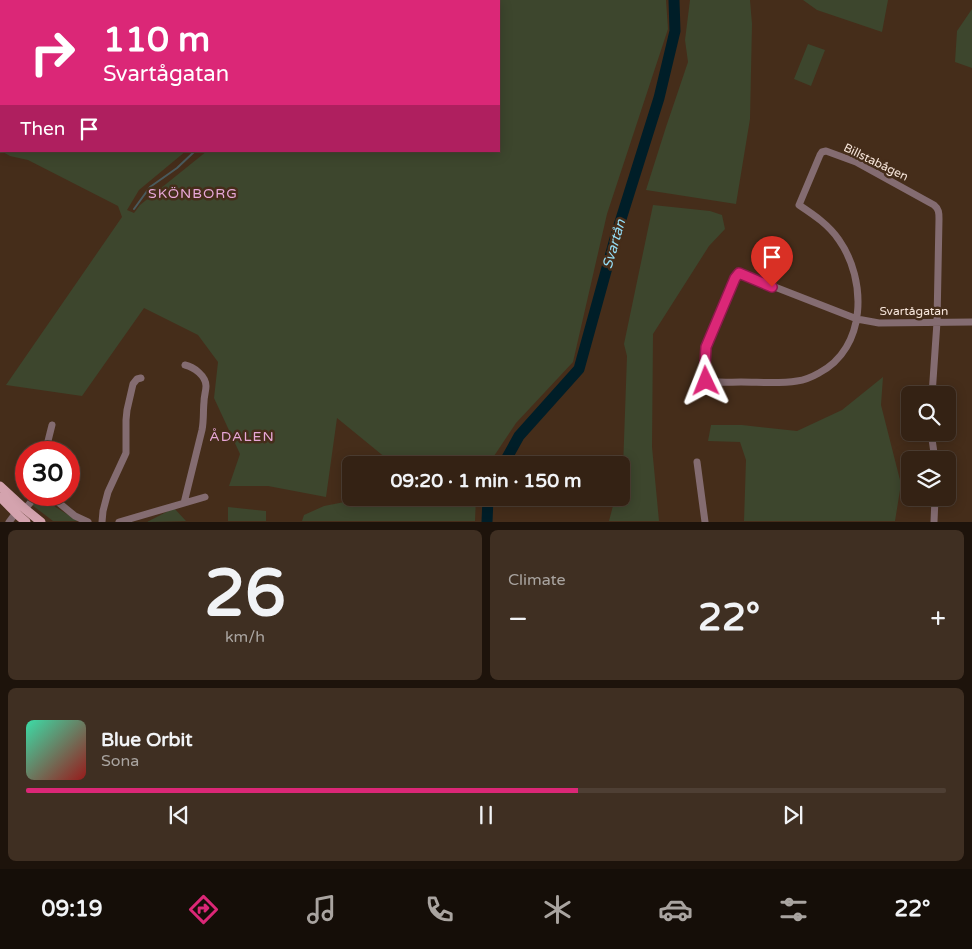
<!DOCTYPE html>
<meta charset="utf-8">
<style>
body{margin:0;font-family:"Varela Round",sans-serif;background:#3f2f22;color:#f1f3f6;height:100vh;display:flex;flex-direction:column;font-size:19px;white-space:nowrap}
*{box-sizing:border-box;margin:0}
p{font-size:16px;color:#a9a4a0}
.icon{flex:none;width:28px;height:28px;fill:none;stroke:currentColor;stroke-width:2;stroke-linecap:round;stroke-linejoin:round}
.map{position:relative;height:522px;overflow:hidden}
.sheet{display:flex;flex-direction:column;gap:8px;padding:8px;background:#1d130b;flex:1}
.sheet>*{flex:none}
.top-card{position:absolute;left:0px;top:0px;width:500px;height:152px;box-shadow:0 2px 12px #0003,0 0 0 1px #4e3f34;background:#db2777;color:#fff;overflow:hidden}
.tools{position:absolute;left:901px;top:386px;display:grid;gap:10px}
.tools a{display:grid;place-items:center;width:55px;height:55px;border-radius:8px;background:#342214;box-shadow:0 2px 12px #0003,0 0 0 1px #4e3f34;font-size:25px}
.speed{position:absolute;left:15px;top:441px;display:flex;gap:10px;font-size:25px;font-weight:700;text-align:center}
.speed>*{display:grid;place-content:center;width:65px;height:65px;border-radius:50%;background:#342214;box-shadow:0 2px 12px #0003,0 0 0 1px #4e3f34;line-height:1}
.speed .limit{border:8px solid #d22;background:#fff;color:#111}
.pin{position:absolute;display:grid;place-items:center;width:42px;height:42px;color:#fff;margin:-51px -21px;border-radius:50% 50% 50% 0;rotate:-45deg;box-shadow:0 0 5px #0007}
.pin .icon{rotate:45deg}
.me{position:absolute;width:55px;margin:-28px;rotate:358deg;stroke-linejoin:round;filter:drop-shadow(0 0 4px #0008)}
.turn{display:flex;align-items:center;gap:18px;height:105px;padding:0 20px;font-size:22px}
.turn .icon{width:65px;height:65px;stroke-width:2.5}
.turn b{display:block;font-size:35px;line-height:42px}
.then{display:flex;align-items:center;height:48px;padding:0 20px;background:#0003;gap:10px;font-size:19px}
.big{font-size:38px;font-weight:700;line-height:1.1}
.sheet .widget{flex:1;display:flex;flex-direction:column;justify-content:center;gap:8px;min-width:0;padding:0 18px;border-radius:8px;background:#3f2f22}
.sheet .dial{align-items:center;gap:0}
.dial b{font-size:65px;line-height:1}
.song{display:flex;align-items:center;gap:15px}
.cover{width:60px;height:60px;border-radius:8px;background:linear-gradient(135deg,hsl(160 70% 55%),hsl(0 70% 35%))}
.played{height:5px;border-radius:2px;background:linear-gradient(90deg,#db2777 60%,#4e3f34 60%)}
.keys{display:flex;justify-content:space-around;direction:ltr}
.heat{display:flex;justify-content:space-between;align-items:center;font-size:28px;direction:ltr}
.sheet .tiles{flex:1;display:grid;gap:8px;grid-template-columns:1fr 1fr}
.widget:last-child{grid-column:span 2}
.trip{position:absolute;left:342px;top:456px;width:288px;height:50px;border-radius:8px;background:#342214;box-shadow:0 2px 12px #0003,0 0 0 1px #4e3f34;font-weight:700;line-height:50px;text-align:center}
.tab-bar{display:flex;height:80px;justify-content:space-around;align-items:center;background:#150e08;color:#a9a4a0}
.tab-bar .icon{width:35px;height:35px}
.tab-bar .current{color:#db2777}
.tab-bar b{font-size:22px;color:#f1f3f6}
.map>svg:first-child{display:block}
.green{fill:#3d462d}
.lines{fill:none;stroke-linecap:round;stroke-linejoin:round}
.stream{stroke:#4a5a5d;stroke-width:2}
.river{stroke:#001e28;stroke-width:11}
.minor{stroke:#846c71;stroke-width:7}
.major{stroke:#d4a3ae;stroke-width:9}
.route-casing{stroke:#8e194d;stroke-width:12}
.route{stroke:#db2777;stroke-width:9}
.labels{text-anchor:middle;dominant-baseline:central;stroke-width:5;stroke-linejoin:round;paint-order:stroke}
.street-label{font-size:12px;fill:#f6e5da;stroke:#452d1a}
.neighbourhood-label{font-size:14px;letter-spacing:1px;fill:#e8a7d8;stroke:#452d1a}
.water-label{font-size:14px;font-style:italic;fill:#95def7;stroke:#452d1a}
</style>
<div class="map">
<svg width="972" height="522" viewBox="0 0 972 522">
<rect width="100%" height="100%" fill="#452d1a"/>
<path class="green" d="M 0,0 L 217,0 L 219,1 L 1,1 L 1,151 L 0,151 Z
M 378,0 L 666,0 L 668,29 L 607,214 L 573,362 L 516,423 L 488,465 L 412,465 L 412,463 L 392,463 L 337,418 L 326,497 L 268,486 L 229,486 L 240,454 L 214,398 L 218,362 L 198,335 L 144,308 L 82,396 L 6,385 L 122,217 L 118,206 L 28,160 L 10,156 L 1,151 L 186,151 L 139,190 L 127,210 L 134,213 L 140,205 L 207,151 L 499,151 L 499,1 L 377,1 Z
M 690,0 L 750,0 L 752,24 L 750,119 L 736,204 L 646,190 L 666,127 L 688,62 L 685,40 Z
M 803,0 L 888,0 L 882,32 L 817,10 Z
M 972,9 L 972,68 L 955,62 L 957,31 Z
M 808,44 L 825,50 L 811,86 L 794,79 Z
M 653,205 L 710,211 L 722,215 L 725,229 L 709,246 L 653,334 L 652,447 L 659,521 L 609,521 L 615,498 L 621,498 L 621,476 L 623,468 L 627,356 L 624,344 Z
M 883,377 L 881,405 L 901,484 L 895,521 L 744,521 L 746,460 L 740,442 L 708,441 L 711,425 L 742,425 L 797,431 L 842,410 Z
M 41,498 L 78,521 L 53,521 L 32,505 Z
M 365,498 L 476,498 L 475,521 L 302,521 L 304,515 L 324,506 Z
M 228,507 L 266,511 L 266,521 L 228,521 Z
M 174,508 L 186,521 L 147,522 Z"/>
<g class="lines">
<path class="stream" d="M 369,1 L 369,0
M 134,209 L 150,187 L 177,168 L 195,151"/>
<path class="river" d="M 503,465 L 519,436 L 579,369 L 616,235 L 659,98 L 675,31 L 674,0
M 487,522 L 488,498"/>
<path class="minor" d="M 932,395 L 937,322 L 939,219 C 939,213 939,209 934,205 L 856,162 L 826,151 L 822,152 L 820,155 L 799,205 C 814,215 829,225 839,240 C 867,280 867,348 819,373 C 812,377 805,380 797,381 C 779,384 759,382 741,382 C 729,382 717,383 706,381 L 705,366 L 706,347 L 732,282 L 739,273 L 857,319 L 879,323 L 972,322
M 931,432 L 935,460
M 42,452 L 47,445 L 52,425
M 697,462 L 705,522
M 184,503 L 202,430 C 204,420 203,411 204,402 C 204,396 206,391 206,386 C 206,376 194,367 185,365
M 25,509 L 36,496 L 45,495 L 53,498 L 75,516 L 88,522
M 9,522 L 18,510
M 102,522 L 103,511 L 108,492 L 126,453 L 126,420 L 127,410 L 133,384 L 137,379 L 141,378
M 119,522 L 205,497
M 934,522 L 935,498"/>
<path class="major" d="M 0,486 L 25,509 L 41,522
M 0,497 L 19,516 L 26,522"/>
</g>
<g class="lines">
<g class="route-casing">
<path id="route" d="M 706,381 L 705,366 L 706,347 L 735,278 L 739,273 L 772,287"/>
</g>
<use href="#route" class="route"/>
</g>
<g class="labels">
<g class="street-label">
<text transform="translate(876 162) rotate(26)">Billstabågen</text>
<text x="914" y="311">Svartågatan</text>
</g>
<g class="neighbourhood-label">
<text x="193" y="193">SKÖNBORG</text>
<text x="242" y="436">ÅDALEN</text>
</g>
<g class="water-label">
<text transform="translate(614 244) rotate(-74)">Svartån</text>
</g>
</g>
</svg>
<div class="tools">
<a><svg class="icon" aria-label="search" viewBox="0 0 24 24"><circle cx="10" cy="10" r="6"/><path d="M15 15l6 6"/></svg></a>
<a><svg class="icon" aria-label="layers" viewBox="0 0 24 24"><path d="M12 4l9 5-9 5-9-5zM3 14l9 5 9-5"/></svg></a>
</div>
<div class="speed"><div class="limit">30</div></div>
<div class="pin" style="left:772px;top:287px;background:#d93025"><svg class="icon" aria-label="arrive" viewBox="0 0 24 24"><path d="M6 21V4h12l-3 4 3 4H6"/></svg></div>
<svg class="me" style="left:706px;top:381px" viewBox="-20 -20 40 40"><path d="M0-17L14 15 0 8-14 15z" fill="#db2777" stroke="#fff" stroke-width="4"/></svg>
<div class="trip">09:20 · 1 min · 150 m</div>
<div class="top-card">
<div class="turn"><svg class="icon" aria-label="right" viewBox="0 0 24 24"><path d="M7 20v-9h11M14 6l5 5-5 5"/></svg><div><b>110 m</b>Svartågatan</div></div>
<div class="then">Then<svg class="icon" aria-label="arrive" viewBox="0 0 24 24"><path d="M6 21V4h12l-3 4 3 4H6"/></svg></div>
</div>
</div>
<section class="sheet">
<div class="tiles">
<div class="widget dial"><b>26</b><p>km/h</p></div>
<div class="widget"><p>Climate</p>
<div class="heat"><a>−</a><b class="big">22°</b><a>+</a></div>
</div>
<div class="widget">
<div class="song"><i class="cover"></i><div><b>Blue Orbit</b><p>Sona</p></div></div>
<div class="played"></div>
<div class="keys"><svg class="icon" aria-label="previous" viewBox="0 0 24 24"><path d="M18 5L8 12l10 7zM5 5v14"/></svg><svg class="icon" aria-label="pause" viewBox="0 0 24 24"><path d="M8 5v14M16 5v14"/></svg><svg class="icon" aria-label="next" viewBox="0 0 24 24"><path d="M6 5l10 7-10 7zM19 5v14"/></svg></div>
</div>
</div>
</section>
<nav class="tab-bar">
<b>09:19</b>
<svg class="icon current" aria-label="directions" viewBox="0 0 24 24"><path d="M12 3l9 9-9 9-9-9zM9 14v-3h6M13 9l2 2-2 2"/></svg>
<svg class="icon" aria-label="music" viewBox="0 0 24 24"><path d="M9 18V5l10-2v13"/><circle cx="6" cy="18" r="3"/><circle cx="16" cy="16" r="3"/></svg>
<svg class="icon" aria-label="phone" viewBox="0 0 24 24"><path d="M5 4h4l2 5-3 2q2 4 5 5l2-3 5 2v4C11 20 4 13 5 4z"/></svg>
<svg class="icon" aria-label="climate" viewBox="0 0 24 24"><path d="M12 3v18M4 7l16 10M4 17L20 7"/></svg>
<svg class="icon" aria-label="car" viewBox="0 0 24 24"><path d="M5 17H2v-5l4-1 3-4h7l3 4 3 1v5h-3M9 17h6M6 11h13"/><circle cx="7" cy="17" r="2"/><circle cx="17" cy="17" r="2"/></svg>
<svg class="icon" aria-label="filters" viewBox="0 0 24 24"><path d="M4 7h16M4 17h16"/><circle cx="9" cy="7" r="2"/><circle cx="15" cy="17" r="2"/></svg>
<b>22°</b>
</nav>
